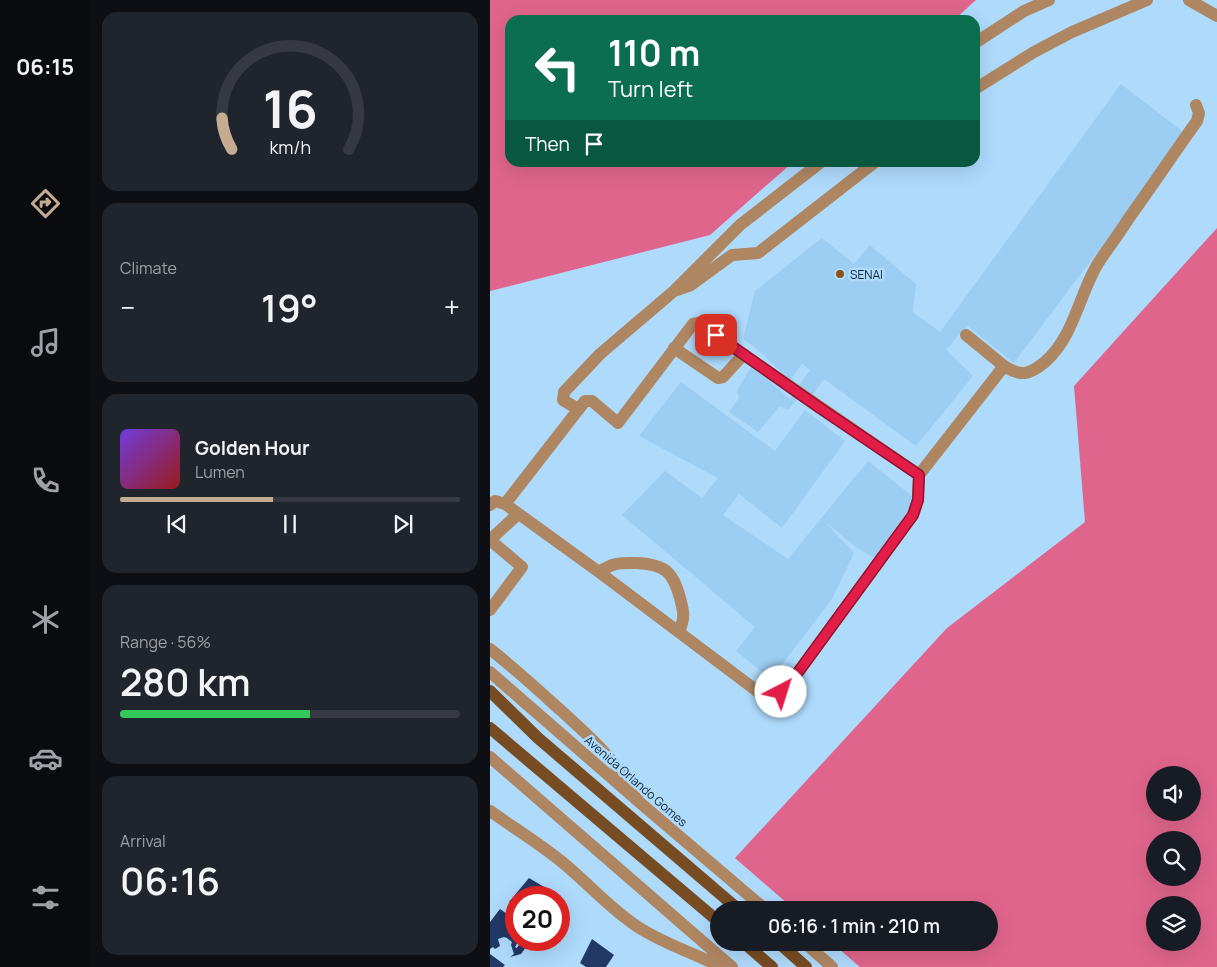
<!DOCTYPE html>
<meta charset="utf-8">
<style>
body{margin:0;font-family:Manrope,sans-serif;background:#20242c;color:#f1f3f6;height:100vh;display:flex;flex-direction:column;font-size:19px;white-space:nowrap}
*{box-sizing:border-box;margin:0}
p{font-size:16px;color:#9ea1a6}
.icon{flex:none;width:28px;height:28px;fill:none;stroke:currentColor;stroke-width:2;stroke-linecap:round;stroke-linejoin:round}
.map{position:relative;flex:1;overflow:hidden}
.drawer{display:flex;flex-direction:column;gap:12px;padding:12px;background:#0d0f14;width:400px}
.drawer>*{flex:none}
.banner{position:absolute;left:15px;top:15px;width:475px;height:152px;border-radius:15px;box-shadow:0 5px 20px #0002;background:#0b6e4f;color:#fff;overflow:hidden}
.controls{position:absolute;left:656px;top:766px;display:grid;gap:10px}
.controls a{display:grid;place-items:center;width:55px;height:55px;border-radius:50%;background:#171b24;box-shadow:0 5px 20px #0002;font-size:25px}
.speed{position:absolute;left:15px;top:886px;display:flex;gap:10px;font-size:25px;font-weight:700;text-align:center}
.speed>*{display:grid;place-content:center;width:65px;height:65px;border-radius:50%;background:#171b24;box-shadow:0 5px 20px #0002;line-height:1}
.speed .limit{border:8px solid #d22;background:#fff;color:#111}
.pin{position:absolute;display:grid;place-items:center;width:42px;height:42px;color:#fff;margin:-21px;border-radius:10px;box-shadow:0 2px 8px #0006}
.me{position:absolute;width:55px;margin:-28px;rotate:40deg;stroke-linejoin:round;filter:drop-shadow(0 0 4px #0008)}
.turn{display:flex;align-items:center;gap:18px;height:105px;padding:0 20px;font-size:22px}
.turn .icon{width:65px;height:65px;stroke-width:2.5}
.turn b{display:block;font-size:35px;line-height:42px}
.then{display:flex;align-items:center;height:48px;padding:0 20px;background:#0003;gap:10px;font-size:19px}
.big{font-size:38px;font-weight:600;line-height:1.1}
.drawer .widget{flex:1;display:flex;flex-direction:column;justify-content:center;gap:8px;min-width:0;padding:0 18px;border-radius:15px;background:#20242c}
.drawer .dial{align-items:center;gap:0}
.dial svg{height:130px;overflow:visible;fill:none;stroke:#363941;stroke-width:7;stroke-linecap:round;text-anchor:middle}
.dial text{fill:#f1f3f6;stroke:none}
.song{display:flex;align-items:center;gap:15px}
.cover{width:60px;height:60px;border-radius:8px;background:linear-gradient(135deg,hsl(260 70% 55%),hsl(0 70% 35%))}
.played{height:5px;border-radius:2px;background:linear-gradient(90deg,#c5ab8f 45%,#363941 45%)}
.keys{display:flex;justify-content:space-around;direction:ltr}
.heat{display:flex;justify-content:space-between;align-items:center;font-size:28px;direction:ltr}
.charge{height:8px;border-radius:4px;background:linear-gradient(90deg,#34c759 56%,#363941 0)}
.trip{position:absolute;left:220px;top:901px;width:288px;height:50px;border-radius:25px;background:#171b24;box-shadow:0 5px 20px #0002;font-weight:600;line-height:50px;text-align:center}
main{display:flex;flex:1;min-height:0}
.tabs{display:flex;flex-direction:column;width:90px;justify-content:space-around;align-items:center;background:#090b0e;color:#9ea1a6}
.tabs .icon{width:35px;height:35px}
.tabs .on{color:#c5ab8f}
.tabs b{font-size:22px;color:#f1f3f6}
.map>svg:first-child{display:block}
.built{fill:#9ccdf2}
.forest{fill:#e0658d;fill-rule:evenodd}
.building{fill:#223966}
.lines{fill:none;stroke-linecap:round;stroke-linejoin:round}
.minor{stroke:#af8662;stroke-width:12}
.major{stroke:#774c23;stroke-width:12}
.route-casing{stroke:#92132f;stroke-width:12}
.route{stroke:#e11d48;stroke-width:9}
.poi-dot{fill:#8f5412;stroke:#aedafc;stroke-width:2}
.labels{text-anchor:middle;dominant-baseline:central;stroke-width:5;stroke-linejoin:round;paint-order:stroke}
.poi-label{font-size:12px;fill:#0e2535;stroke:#aedafc;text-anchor:start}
.street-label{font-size:12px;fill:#0e2535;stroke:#aedafc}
</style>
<main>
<nav class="tabs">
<b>06:15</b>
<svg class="icon on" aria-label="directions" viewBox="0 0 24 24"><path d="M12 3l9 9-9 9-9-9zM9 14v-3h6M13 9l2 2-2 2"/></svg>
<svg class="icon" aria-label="music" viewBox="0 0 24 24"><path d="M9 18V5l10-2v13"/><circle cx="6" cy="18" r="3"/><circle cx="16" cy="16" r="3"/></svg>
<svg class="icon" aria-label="phone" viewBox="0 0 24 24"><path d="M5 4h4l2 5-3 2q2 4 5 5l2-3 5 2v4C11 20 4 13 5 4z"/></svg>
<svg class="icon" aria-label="climate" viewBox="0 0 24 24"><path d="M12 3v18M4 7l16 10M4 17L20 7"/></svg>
<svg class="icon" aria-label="car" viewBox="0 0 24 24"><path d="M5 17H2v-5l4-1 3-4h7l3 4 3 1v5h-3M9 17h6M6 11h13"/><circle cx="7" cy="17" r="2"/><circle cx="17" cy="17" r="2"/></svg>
<svg class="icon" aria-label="filters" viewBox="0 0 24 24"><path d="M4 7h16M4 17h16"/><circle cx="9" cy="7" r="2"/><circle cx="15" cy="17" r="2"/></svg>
</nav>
<section class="drawer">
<div class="widget dial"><svg viewBox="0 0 100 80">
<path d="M14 69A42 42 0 1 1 86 69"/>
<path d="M14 69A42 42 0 0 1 8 50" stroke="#c5ab8f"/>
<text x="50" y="56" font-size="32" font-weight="700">16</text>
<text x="50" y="72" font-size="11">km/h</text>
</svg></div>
<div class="widget"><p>Climate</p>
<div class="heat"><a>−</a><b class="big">19°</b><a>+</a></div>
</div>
<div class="widget">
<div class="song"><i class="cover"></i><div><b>Golden Hour</b><p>Lumen</p></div></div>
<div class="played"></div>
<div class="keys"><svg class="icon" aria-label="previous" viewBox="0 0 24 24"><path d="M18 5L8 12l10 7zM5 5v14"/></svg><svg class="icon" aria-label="pause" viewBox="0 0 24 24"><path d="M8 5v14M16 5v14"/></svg><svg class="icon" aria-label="next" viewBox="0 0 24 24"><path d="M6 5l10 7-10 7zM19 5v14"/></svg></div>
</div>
<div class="widget"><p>Range · 56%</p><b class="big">280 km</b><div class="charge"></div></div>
<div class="widget"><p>Arrival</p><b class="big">06:16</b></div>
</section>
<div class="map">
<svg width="727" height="967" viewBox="0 0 727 967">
<rect width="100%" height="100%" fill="#aedafc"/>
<path class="built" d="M 631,84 L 696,134 L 524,363 L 478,326 L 466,338 L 456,350 L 483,376 L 426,446 L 334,379 L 318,401 L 309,397 L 298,410 L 290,406 L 268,432 L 239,412 L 249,398 L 247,390 L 262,366 L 300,399 L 320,370 L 312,364 L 300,380 L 267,349 L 253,339 L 265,291 L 332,238 L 364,264 L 380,245 L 426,284 L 423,312 L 450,332 Z
M 191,382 L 285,451 L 315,410 L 355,441 L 292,528 L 249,494 L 233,515 L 298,559 L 378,461 L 426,499 L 384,558 L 366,547 L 335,522 L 364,553 L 342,599 L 281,679 L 246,651 L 265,627 L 132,515 L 175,471 L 212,498 L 228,478 L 149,436 Z"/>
<path class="forest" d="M 0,0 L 486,0 L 464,20 L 20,20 L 20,162 L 302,163 L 220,235 L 0,291 Z
M 727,228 L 727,967 L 370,967 L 342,943 L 499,942 L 499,910 L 305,910 L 245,858 L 457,628 L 595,522 L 584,386 ZM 665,775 L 702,775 L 702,812 L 665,812 ZM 665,840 L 702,840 L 702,878 L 665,878 ZM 665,905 L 702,905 L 702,942 L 665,942 Z"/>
<path class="building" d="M 39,878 L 61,891 L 56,898 L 26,898 L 26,907 L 19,902 Z
M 10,909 L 26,920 L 26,940 L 29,940 L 25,947 L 27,948 L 32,940 L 38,940 L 39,943 L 31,954 L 20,957 L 24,954 L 21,945 L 22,942 L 17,938 L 14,937 L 8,939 L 10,946 L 5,949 L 3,947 L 0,949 L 0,922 Z
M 102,939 L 124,955 L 116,967 L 96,967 L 90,963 Z
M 0,954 L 15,965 L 13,967 L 0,967 Z"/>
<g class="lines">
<path class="minor" d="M 699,0 L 727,16
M 485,43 L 534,11 L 559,0
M 485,89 L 544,52 L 582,32 L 657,0
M 187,290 L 201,285 L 242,255 L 268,253 L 385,162
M 184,348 L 228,378 L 233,377 L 254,354
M 514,366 C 531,377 539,375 555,362 C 584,336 588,298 607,265 C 617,249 629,234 639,218 C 662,186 684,153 707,121 L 709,113 L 706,105
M 88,409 L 73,400 L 74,392 L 110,354 L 184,291 L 250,225 L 331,162
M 429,475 L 514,366 L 476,335
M 0,505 L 5,501 L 15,504 L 109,572 L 271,694 C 282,699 289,694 298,686 L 423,515 L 428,500 L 429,475 L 208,323 L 203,324 L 128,423 L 102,401 L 95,401 L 15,504
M 109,572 C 124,562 129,563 146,563 C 174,564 183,571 190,598 C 194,613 195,617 189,632
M 0,610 L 32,567 L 0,540 L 28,514
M 0,649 C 23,667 45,687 67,707 C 99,736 123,757 147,795
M 0,672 L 155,807 L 276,910
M 0,757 L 242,967
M 0,811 C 24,828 50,844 72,862 C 98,883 120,909 148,927 C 174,944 204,953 231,967
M 314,942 L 342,967"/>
<path class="major" d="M 0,691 L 48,738 L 249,910
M 0,728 L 229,922
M 253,942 L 282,967
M 288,942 L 316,967"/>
</g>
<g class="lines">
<g class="route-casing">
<path id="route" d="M 226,335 L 327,406 L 429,475 L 428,500 L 423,515 L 298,686 L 291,692"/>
</g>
<use href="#route" class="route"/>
</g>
<circle class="poi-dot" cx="350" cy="274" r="5"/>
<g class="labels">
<g class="poi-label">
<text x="360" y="274">SENAI</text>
</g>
<g class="street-label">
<text transform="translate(146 781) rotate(41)">Avenida Orlando Gomes</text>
</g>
</g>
</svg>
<div class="controls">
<a><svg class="icon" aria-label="sound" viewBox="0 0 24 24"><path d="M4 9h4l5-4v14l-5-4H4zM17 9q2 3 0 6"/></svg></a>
<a><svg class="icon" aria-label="search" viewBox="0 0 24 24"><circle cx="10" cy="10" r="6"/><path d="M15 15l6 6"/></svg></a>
<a><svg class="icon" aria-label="layers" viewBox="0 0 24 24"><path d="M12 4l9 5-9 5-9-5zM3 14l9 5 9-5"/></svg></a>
</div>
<div class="speed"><div class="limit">20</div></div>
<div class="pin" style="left:226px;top:335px;background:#d93025"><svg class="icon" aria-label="arrive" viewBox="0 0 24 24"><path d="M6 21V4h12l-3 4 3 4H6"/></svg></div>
<svg class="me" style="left:291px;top:692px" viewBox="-20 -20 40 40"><circle r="19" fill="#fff"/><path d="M0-13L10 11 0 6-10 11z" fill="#e11d48"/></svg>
<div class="trip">06:16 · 1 min · 210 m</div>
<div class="banner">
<div class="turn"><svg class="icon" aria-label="left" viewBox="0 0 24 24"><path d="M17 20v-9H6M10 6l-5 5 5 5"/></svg><div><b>110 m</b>Turn left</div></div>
<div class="then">Then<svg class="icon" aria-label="arrive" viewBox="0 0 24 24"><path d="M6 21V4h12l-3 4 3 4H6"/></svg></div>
</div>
</div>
</main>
